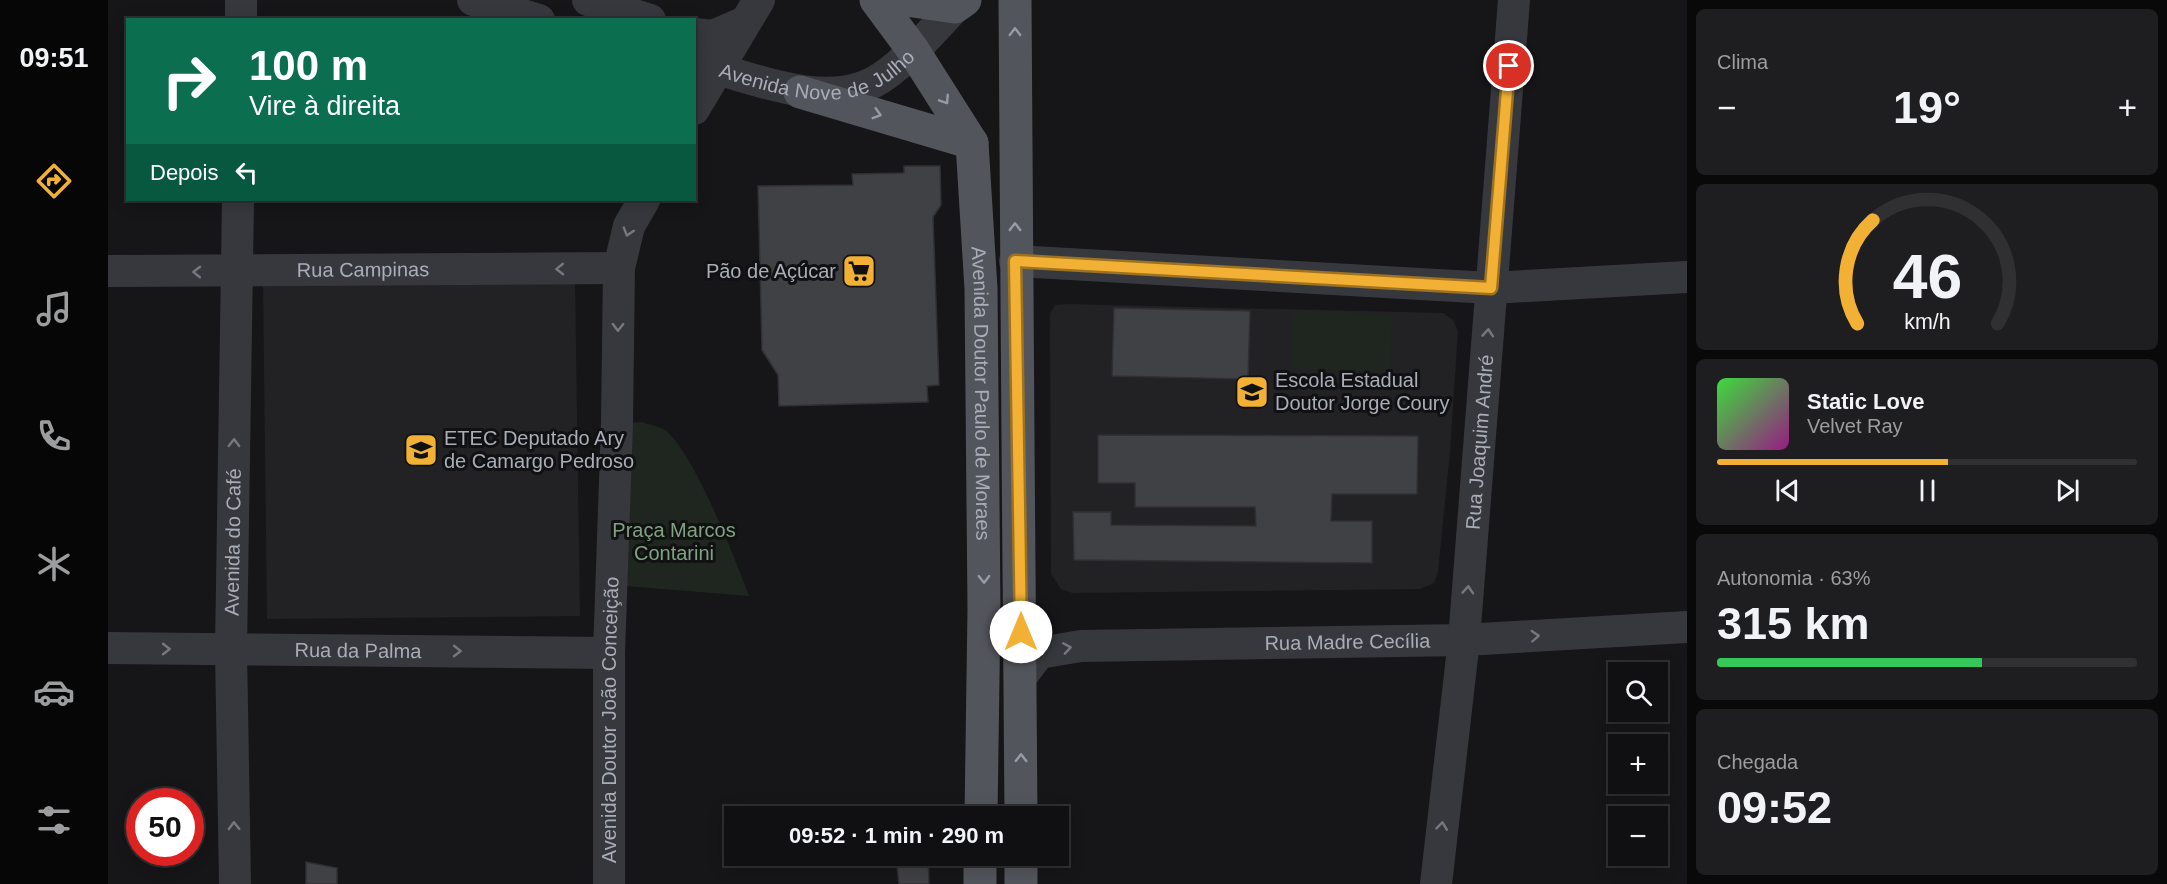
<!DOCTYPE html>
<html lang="pt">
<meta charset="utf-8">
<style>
body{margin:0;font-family:Helvetica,sans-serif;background:#1e1e20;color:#f1f3f6;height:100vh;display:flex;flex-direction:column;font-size:22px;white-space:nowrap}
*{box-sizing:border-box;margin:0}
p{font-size:20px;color:#9c9d9f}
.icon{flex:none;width:33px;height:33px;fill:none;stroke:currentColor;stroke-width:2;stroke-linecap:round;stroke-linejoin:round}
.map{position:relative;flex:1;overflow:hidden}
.drawer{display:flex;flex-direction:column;gap:9px;padding:9px;background:#09090a;width:480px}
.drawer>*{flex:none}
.banner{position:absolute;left:18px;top:18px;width:570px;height:183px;border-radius:0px;box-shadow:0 3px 15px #0003,0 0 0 2px #303032;background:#0b6e4f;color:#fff;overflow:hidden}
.buttons{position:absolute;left:1500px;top:662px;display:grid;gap:12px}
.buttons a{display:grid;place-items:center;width:60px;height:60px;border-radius:0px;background:#101012;box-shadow:0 3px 15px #0003,0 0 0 2px #303032;font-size:30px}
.speed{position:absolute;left:18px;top:788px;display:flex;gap:12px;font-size:30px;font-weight:700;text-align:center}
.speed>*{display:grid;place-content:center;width:78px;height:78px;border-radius:50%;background:#101012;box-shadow:0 3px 15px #0003,0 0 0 2px #303032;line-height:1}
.speed .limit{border:9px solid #d22;background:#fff;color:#111}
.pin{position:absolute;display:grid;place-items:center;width:51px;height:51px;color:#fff;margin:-26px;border:3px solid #fff;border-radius:50%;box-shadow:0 2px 6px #0007}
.me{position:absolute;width:66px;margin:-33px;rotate:0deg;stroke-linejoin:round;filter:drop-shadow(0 0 4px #0008)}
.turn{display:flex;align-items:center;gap:21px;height:126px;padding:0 24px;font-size:27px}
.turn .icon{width:78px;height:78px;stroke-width:2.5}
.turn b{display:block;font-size:42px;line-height:51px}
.then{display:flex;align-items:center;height:57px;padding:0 24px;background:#0003;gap:12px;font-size:22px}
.big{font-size:45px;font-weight:700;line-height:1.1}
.drawer .widget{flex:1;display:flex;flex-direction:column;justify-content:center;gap:9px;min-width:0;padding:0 21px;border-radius:9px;background:#1e1e20}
.drawer .dial{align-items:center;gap:0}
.dial svg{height:156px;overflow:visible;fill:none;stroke:#303032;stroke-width:7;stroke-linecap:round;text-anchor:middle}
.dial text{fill:#f1f3f6;stroke:none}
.song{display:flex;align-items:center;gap:18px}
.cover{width:72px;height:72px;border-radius:9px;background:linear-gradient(135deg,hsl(120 70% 55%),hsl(310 70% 35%))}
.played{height:6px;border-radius:3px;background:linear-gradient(90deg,#f2b134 55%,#303032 55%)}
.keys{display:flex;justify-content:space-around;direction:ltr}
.heat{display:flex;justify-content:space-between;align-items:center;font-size:33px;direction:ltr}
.charge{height:9px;border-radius:4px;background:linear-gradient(90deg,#34c759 63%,#303032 0)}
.trip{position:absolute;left:616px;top:806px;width:345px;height:60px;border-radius:0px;background:#101012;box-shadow:0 3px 15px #0003,0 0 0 2px #303032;font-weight:700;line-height:60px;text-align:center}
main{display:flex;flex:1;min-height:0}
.tabs{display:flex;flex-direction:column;width:108px;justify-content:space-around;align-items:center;background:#060607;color:#9c9d9f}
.tabs .icon{width:42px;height:42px}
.tabs .selected{color:#f2b134}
.tabs b{font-size:27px;color:#f1f3f6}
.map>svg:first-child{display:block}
.built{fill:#222225}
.green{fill:#1e261f}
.building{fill:#404145;stroke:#303034;stroke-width:1.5}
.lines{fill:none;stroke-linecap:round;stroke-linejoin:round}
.minor{stroke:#37383d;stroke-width:32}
.major{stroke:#53555c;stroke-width:33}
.oneway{stroke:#979ba6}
.oneway2{stroke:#757881}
.route-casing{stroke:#9d7322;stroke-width:15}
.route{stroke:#f2b134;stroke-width:10}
.labels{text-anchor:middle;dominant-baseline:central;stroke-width:6;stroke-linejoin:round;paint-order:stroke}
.street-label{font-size:20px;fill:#a8adb8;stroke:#111113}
.poi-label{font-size:20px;fill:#a8adb8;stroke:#111113;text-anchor:start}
.park-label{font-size:20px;fill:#7fa381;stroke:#111113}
</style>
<main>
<nav class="tabs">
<b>09:51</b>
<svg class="icon selected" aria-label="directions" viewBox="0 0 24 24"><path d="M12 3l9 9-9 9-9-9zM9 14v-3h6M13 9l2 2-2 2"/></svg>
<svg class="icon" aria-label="music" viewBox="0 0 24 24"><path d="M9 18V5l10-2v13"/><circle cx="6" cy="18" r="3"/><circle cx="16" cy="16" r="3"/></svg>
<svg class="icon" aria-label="phone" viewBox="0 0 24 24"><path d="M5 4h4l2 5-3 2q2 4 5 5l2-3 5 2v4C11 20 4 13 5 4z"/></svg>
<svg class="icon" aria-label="climate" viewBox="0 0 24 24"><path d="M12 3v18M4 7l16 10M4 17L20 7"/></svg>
<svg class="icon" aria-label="car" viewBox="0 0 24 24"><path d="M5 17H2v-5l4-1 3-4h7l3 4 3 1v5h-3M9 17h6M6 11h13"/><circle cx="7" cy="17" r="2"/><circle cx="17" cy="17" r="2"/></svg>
<svg class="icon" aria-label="filters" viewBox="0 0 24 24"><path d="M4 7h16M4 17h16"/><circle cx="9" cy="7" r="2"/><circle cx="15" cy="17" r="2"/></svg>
</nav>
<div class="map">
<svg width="1579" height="884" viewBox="0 0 1579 884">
<rect width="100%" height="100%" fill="#161618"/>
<path class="built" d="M 467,281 L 472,616 L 159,619 L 155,284 Z
M 961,304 L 1335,313 L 1345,320 L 1350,331 L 1342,452 L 1330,572 L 1326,583 L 1312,589 L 964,593 L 953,589 L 943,574 L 942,314 L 947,305 Z"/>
<path class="green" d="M 1186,310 L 1284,315 L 1282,373 L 1184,368 Z
M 534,422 C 541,425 551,426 557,430 C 585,450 628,561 641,596 L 517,586 L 521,423 Z"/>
<path class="building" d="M 796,166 L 832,166 L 833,205 L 825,217 L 831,385 L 819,386 L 820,402 L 671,406 L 670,375 L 654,350 L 650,186 L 745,185 L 744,174 L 796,173 Z
M 1006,308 L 1142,311 L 1140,379 L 1004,376 Z
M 990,435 L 1310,436 L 1309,494 L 1224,494 L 1223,521 L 1264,521 L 1264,563 L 966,560 L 965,512 L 1003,512 L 1003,525 L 1148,526 L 1147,507 L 1027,507 L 1027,483 L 990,483 Z
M 788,855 L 820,855 L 821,884 L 791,884 Z
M 198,862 L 229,868 L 229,884 L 198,884 Z"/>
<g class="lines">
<g class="minor">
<path d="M 365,0 L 431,20"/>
<path d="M 480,0 L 542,20"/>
<path d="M 133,20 L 133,0"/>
<path d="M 586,34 L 605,36 L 635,23"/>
<path id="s1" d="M 586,62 C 639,76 714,110 766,82 C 793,68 826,29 847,7"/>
<path d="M 586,109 L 651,0"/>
<path d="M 907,261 L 1383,288 L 1579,277"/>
<path id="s2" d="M 0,271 L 511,268"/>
<path id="s3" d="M 0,648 L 501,653"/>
<path id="s4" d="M 913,677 L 931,653 L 973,646 L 1356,640 L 1579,627"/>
<path id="s5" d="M 127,884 L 123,649 L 130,200"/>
<path id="s6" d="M 501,884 L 501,653 L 509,423 L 511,268 L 521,226 L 536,200"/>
<path id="s7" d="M 1328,884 L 1356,640 L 1406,0"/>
</g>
<g class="major">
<path id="s8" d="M 768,0 L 805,50 L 864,143 L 873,289 L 876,609 L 873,816"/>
<path d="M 798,0 L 847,7 L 857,0"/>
<path d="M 907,0 C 907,272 912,544 913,816"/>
<path d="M 692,92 L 864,143"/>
<path d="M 913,855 L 913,884"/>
<path d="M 872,884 L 872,855"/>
</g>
</g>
<defs><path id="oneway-chevron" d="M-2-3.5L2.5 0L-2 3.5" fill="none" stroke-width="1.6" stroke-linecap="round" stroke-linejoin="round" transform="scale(1.5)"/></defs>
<g class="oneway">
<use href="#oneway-chevron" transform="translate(907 32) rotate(-90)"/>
<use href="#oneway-chevron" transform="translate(837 100) rotate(57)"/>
<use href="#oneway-chevron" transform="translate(769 114) rotate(16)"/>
<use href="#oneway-chevron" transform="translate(907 227) rotate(-90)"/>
<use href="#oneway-chevron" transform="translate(876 579) rotate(89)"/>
<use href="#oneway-chevron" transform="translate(913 758) rotate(-90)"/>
</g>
<g class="oneway2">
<use href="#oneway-chevron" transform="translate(520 232) rotate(107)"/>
<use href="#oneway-chevron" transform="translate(452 269) rotate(179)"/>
<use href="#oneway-chevron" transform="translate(89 272) rotate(-179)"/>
<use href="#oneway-chevron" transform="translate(510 327) rotate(91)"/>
<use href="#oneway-chevron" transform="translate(1380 333) rotate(-86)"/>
<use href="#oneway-chevron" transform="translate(126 443) rotate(-89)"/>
<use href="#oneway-chevron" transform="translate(1360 590) rotate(-86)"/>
<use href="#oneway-chevron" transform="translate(1427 636) rotate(-3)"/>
<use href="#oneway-chevron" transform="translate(959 648) rotate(-9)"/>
<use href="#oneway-chevron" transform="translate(58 649)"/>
<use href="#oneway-chevron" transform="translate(349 651) rotate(1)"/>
<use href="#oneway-chevron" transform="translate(126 826) rotate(-91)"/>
<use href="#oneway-chevron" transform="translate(1334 826) rotate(-83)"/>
</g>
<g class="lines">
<g class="route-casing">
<path id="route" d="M 913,632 L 907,261 L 1383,288 L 1401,66"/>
</g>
<use href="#route" class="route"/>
</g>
<defs>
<g id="supermarket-square" transform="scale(1.725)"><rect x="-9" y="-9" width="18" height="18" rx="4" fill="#f2b134" stroke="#111113"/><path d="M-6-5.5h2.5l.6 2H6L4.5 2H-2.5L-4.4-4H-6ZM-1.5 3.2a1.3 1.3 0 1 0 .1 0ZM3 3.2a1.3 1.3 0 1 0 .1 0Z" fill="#111"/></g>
<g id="school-square" transform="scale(1.725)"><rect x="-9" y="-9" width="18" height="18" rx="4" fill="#f2b134" stroke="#111113"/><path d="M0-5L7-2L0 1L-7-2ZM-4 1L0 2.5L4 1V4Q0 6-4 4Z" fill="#111"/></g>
<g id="university-square" transform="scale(1.725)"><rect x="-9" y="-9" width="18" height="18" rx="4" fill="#f2b134" stroke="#111113"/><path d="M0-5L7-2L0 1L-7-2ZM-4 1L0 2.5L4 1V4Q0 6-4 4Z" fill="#111"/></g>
</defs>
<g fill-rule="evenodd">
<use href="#supermarket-square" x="751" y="271"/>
<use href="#school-square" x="1144" y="392"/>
<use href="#university-square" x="313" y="450"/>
</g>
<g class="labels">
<g class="street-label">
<text stroke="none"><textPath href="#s1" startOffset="130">Avenida Nove de Julho</textPath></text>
<text stroke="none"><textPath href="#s2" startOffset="255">Rua Campinas</textPath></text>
<text stroke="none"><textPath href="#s8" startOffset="423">Avenida Doutor Paulo de Moraes</textPath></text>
<text stroke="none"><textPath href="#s7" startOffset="444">Rua Joaquim André</textPath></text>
<text stroke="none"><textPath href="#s5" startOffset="342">Avenida do Café</textPath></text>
<text stroke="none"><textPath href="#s4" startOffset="339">Rua Madre Cecília</textPath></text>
<text stroke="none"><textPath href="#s3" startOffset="250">Rua da Palma</textPath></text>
<text stroke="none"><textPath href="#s6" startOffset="164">Avenida Doutor João Conceição</textPath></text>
</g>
<g class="poi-label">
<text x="728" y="271" text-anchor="end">Pão de Açúcar</text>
<text x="1167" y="380">Escola Estadual<tspan x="1167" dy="23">Doutor Jorge Coury</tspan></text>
<text x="336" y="438">ETEC Deputado Ary<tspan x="336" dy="23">de Camargo Pedroso</tspan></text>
</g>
<g class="park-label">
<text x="566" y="530">Praça Marcos<tspan x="566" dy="23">Contarini</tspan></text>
</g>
</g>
</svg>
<div class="buttons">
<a><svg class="icon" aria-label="search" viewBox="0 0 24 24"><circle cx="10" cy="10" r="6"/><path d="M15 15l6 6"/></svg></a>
<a>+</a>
<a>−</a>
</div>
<div class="speed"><div class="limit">50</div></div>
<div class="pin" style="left:1401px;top:66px;background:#d93025"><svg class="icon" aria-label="arrive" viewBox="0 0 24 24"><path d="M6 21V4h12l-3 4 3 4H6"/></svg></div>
<svg class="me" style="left:913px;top:632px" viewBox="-20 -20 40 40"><circle r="19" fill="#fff"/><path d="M0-13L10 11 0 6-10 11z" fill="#f2b134"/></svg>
<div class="trip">09:52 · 1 min · 290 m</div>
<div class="banner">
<div class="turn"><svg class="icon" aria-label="right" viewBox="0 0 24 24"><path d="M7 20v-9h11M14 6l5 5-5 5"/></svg><div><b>100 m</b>Vire à direita</div></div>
<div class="then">Depois<svg class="icon" aria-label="left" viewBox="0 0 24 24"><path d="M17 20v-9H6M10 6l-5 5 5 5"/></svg></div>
</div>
</div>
<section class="drawer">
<div class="widget"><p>Clima</p>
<div class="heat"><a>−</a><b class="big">19°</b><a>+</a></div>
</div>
<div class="widget dial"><svg viewBox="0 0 100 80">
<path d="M14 69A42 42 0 1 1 86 69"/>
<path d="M14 69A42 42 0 0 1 22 16" stroke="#f2b134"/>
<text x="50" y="56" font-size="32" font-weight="700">46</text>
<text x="50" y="72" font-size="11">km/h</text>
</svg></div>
<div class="widget">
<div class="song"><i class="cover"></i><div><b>Static Love</b><p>Velvet Ray</p></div></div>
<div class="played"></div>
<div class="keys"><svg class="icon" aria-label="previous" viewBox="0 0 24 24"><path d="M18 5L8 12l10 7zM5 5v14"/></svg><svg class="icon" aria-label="pause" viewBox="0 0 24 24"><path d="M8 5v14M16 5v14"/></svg><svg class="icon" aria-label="next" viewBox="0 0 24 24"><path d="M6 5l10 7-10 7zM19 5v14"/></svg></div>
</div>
<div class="widget"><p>Autonomia · 63%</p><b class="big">315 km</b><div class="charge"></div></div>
<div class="widget"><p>Chegada</p><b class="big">09:52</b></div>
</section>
</main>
